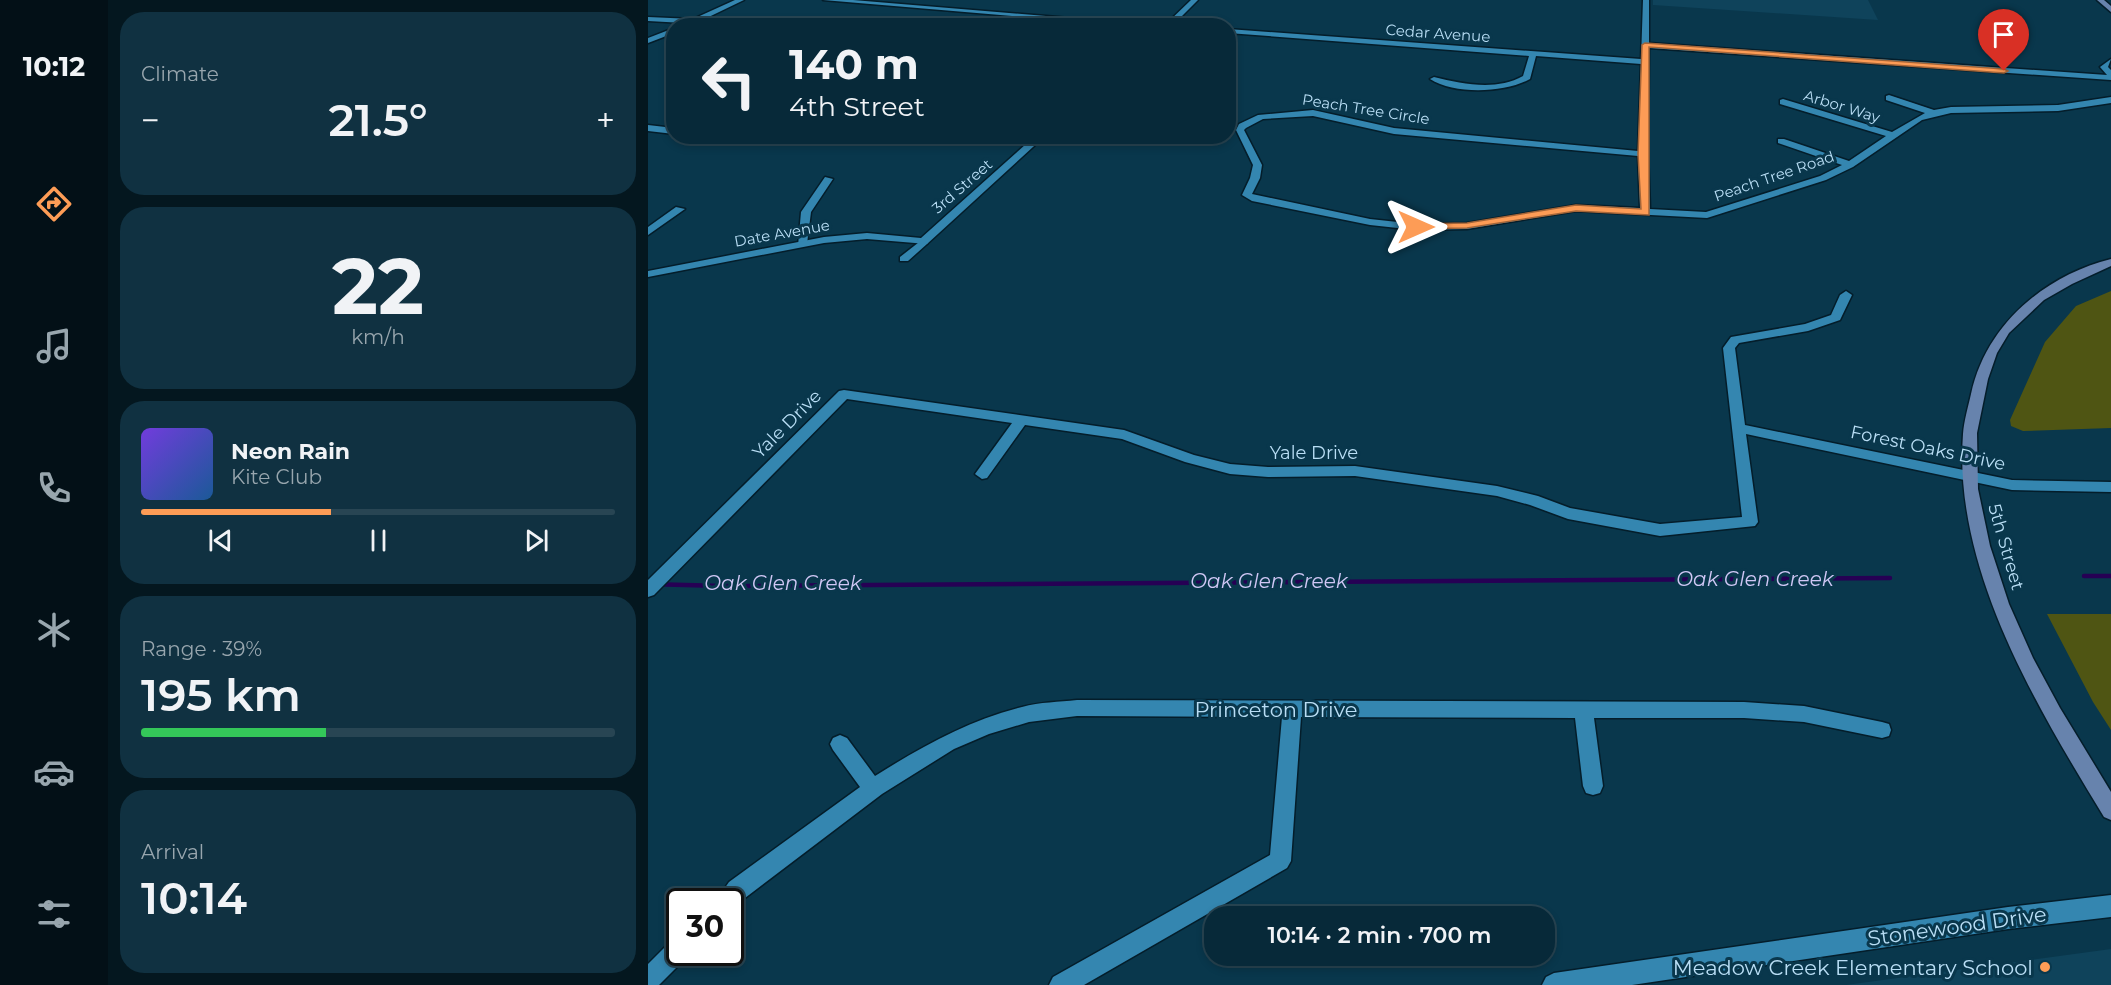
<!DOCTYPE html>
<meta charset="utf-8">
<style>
body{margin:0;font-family:Montserrat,sans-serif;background:#103141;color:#f1f3f6;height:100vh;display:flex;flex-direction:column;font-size:22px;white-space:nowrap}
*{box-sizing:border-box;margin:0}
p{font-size:20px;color:#98a6ae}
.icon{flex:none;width:33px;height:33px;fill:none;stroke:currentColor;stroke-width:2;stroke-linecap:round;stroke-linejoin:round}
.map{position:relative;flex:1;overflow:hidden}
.panel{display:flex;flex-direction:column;gap:12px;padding:12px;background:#04171f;width:540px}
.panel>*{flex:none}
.banner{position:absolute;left:18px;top:18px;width:570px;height:126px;border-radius:24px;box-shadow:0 3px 9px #0003,0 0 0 2px #284553;background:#072939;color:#f1f3f6;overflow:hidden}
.speed{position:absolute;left:18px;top:888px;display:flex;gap:12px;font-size:30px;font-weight:700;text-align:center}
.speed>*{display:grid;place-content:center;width:78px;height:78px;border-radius:50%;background:#072939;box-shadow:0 3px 9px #0003,0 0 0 2px #284553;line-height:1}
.speed .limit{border:3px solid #111;border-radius:9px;background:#fff;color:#111}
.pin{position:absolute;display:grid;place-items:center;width:51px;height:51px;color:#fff;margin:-62px -26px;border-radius:50% 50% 50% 0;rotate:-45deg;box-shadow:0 0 6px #0007}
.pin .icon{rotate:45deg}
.me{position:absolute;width:66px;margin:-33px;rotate:90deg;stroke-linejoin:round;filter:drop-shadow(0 0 4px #0008)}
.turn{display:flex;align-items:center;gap:21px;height:126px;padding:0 24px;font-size:27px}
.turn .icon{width:78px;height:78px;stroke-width:2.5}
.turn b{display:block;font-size:42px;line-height:51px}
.big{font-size:45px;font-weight:600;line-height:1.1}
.panel .tile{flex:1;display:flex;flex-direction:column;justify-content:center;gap:9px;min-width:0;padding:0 21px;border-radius:24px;background:#103141}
.panel .dial{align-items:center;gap:0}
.dial b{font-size:78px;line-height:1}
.song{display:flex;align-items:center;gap:18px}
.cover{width:72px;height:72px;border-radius:9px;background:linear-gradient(135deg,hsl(260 70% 55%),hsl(210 70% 35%))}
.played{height:6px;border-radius:3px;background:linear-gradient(90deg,#fd9c56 40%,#284553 40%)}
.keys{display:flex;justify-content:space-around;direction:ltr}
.heat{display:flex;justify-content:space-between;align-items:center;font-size:33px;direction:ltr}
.charge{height:9px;border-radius:4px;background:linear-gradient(90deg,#34c759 39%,#284553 0)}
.trip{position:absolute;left:556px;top:906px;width:351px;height:60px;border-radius:24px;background:#072939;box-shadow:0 3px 9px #0003,0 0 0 2px #284553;font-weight:600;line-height:60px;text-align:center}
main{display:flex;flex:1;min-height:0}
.dock{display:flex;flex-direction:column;width:108px;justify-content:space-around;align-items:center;background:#031017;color:#98a6ae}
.dock .icon{width:42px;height:42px}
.dock .on{color:#fd9c56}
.dock b{font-size:27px;color:#f1f3f6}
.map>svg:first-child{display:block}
.built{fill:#0f435b}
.green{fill:#4f5513}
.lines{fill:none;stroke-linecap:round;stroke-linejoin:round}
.stream{stroke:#260054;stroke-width:4.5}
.minor-casing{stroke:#041d2a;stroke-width:3}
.tertiary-casing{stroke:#041d2a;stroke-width:3}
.secondary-casing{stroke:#041d2a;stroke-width:3}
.minor{fill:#3486b0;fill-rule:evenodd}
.tertiary{fill:#3486b0;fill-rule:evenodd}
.secondary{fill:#6783ad;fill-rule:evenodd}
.route{fill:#fd9c56;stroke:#a46538;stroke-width:1.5}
.poi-dot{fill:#fd9c56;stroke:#09374c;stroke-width:2}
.labels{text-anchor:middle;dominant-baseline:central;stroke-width:6;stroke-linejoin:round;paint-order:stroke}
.far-street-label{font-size:15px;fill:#b9def5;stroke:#09374c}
.street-label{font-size:18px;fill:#b9def5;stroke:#09374c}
.water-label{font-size:20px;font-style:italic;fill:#d0c7f5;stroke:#09374c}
.near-street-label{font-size:21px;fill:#b9def5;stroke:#09374c}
.near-poi-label{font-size:21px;fill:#b9def5;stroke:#09374c;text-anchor:end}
</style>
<main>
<nav class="dock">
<b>10:12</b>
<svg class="icon on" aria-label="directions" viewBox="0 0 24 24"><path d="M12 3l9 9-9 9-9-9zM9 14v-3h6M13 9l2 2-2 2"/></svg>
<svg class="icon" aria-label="music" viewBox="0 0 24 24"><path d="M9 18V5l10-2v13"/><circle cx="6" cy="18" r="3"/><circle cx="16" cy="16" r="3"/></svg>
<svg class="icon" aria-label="phone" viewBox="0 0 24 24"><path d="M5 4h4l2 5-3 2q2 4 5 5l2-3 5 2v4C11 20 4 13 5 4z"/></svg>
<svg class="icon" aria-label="climate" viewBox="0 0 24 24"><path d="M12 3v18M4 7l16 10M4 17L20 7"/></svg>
<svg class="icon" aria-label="car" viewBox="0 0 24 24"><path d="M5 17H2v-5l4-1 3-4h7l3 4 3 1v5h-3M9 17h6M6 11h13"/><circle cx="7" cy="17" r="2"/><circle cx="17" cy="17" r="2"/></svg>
<svg class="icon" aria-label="filters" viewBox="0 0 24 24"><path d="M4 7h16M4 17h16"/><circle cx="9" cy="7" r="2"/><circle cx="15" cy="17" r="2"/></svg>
</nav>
<section class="panel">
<div class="tile"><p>Climate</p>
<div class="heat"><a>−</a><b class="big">21.5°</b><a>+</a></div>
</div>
<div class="tile dial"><b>22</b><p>km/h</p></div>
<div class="tile">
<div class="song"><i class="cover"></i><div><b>Neon Rain</b><p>Kite Club</p></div></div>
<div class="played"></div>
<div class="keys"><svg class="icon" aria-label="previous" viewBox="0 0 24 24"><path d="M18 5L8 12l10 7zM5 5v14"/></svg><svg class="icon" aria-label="pause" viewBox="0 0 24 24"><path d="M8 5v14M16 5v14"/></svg><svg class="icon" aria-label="next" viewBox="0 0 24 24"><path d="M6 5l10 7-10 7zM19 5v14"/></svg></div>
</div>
<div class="tile"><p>Range · 39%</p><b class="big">195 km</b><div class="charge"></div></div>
<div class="tile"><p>Arrival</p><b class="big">10:14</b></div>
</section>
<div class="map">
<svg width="1463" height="985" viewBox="0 0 1463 985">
<rect width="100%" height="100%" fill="#09374c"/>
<path class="built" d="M 1005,0 L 1220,0 L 1230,20 L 1005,5 Z
M 1463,949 L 1463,985 L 1198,985 Z"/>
<path class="green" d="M 1463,291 L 1463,428 L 1375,431 L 1363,426 L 1362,420 L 1397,342 L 1428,306 Z
M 1399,614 L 1463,614 L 1463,730 L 1445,702 Z"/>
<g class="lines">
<path class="stream" d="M 1436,576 L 1463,576
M 0,584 L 74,586 L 1242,578"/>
<g class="minor-casing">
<path id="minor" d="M 87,0 L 96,0 L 42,26 L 32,26 L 36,23 L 0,21 L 0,17 L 45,19 Z
M 175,0 L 205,0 L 518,26 L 481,26 Z
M 995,0 L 1001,0 L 1001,43 L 1459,75 L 1452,67 L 1463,59 L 1460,67 L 1463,70 L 1463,80 L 1001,48 L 1000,154 L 1002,209 L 1058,212 L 1172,176 L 1194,165 L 1130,143 L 1130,139 L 1136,139 L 1201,161 L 1238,136 L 1132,104 L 1132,100 L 1135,99 L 1244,132 L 1277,113 L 1238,100 L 1238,96 L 1241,95 L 1286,110 L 1303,107 L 1410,105 L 1463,97 L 1463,103 L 1410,111 L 1303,113 L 1274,120 L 1205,167 L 1178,180 L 1059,218 L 928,211 L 819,229 L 768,230 L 722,225 L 604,201 L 594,195 L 602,178 L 605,165 L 588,130 L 591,124 L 610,115 L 665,110 L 746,128 L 990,151 L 993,64 L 888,56 L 882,79 C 857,93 807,95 782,79 L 786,77 C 815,84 848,91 875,76 L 881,56 L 580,33 L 580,29 L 993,59 ZM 665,116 L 746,134 L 990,156 L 992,208 L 928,205 L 819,223 L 768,224 L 722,219 L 604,194 L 612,178 L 614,165 L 596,130 L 598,128 L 615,119 Z
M 26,28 L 26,33 L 0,43 L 0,38 Z
M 0,125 L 26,128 L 26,134 L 0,131 Z
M 70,136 L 129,136 L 125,139 L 74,139 Z
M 177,177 L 185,179 L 163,212 L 159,244 L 150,246 L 153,212 Z
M 28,207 L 37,209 L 0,235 L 0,227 Z
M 275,239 L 280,242 L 279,244 L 260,261 L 252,261 L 252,257 Z
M 1198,291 L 1204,295 L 1192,320 L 1160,331 L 1091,343 L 1087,348 L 1097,425 L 1364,480 L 1463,482 L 1463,492 L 1364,490 L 1098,434 L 1110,522 L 1107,526 L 1012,536 L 920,519 L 882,505 L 849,496 L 707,476 L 620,477 L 582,474 L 537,462 L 474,439 L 377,425 L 339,478 L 334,479 L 327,474 L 364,423 L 199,399 L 6,595 L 0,597 L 0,580 L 191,391 L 196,390 L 476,430 L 546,455 L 582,464 L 620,467 L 707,466 L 849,486 L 890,496 L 922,508 L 1012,524 L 1094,517 L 1075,348 L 1083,337 L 1157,324 L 1183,315 L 1192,295 Z
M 429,700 L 1096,702 L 1156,706 L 1234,722 L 1241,724 L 1243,730 L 1241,736 L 1234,738 L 1156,722 L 1096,718 L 946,718 L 955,786 L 952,793 L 945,795 L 938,793 L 935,786 L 927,718 L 653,717 L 643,861 L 639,868 L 436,985 L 401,985 L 405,977 L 622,855 L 634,717 L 429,716 L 381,722 L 341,734 L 306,749 L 234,794 L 97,898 L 82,911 L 82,902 L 67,902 L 81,882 L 212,787 L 185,750 L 182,744 L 185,738 L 192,735 L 199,738 L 227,776 C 273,747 321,720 374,707 C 392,702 411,702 429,700 Z
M 32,937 L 32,952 L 41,952 L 40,956 L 11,985 L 0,985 L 0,964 L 24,940 Z"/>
</g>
<g class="tertiary-casing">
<path id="tertiary" d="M 543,0 L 550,0 L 524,26 L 516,26 Z
M 387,136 L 397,136 L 279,244 L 219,239 L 176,243 L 0,277 L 0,271 L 176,237 L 219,233 L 273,238 Z
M 1463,895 L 1463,917 L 1360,929 L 984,985 L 894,985 L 898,977 L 906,973 L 1360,907 Z"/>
</g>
<g class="secondary-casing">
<path id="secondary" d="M 1449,0 L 1456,0 L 1463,6 L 1463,12 Z
M 1463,259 L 1463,266 L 1424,284 L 1396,300 L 1361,333 L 1349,353 L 1340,379 L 1329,433 L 1330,489 L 1342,546 L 1361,604 L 1385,658 L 1412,708 L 1463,792 L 1463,820 L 1456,817 C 1388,705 1305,569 1315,434 C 1316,421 1320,407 1323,394 C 1338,325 1396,276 1463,259 Z"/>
</g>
<use href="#minor" class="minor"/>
<use href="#tertiary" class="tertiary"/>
<use href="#secondary" class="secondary"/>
</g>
<path class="route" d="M 997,43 L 1356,69 L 1360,71 L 1356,73 L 1001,47 L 1001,215 L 928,211 L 819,228 L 764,229 L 764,225 L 768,224 L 819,223 L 928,205 L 993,209 L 990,154 L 994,45 Z"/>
<circle class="poi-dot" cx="1397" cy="967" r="6"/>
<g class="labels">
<g class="far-street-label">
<text transform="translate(790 33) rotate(4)">Cedar Avenue</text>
<text transform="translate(1194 106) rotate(17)">Arbor Way</text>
<text transform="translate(718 109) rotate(9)">Peach Tree Circle</text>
<text transform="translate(1126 176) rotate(-19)">Peach Tree Road</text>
<text transform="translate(314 186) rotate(-41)">3rd Street</text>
<text transform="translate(134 233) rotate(-10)">Date Avenue</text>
</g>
<g class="street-label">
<text transform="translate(139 424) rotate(-45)">Yale Drive</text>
<text transform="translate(1280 448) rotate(12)">Forest Oaks Drive</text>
<text x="666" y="453">Yale Drive</text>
<text transform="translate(1358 547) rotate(74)">5th Street</text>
</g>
<g class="water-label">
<text x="1107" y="579">Oak Glen Creek</text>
<text x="621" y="581">Oak Glen Creek</text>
<text x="135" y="583">Oak Glen Creek</text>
</g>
<g class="near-street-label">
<text x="628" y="709">Princeton Drive</text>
<text transform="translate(1309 926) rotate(-8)">Stonewood Drive</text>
</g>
<g class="near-poi-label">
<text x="1385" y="967">Meadow Creek Elementary School</text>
</g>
</g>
</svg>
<div class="speed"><div class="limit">30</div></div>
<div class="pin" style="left:1356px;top:71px;background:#d93025"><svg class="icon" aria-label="arrive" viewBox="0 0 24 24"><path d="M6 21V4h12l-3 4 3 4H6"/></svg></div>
<svg class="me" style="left:768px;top:227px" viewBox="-20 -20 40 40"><path d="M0-17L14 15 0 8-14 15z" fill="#fd9c56" stroke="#fff" stroke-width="4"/></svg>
<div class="trip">10:14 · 2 min · 700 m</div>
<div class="banner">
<div class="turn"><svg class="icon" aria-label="left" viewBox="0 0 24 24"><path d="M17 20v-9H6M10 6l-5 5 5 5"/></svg><div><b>140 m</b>4th Street</div></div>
</div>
</div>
</main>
